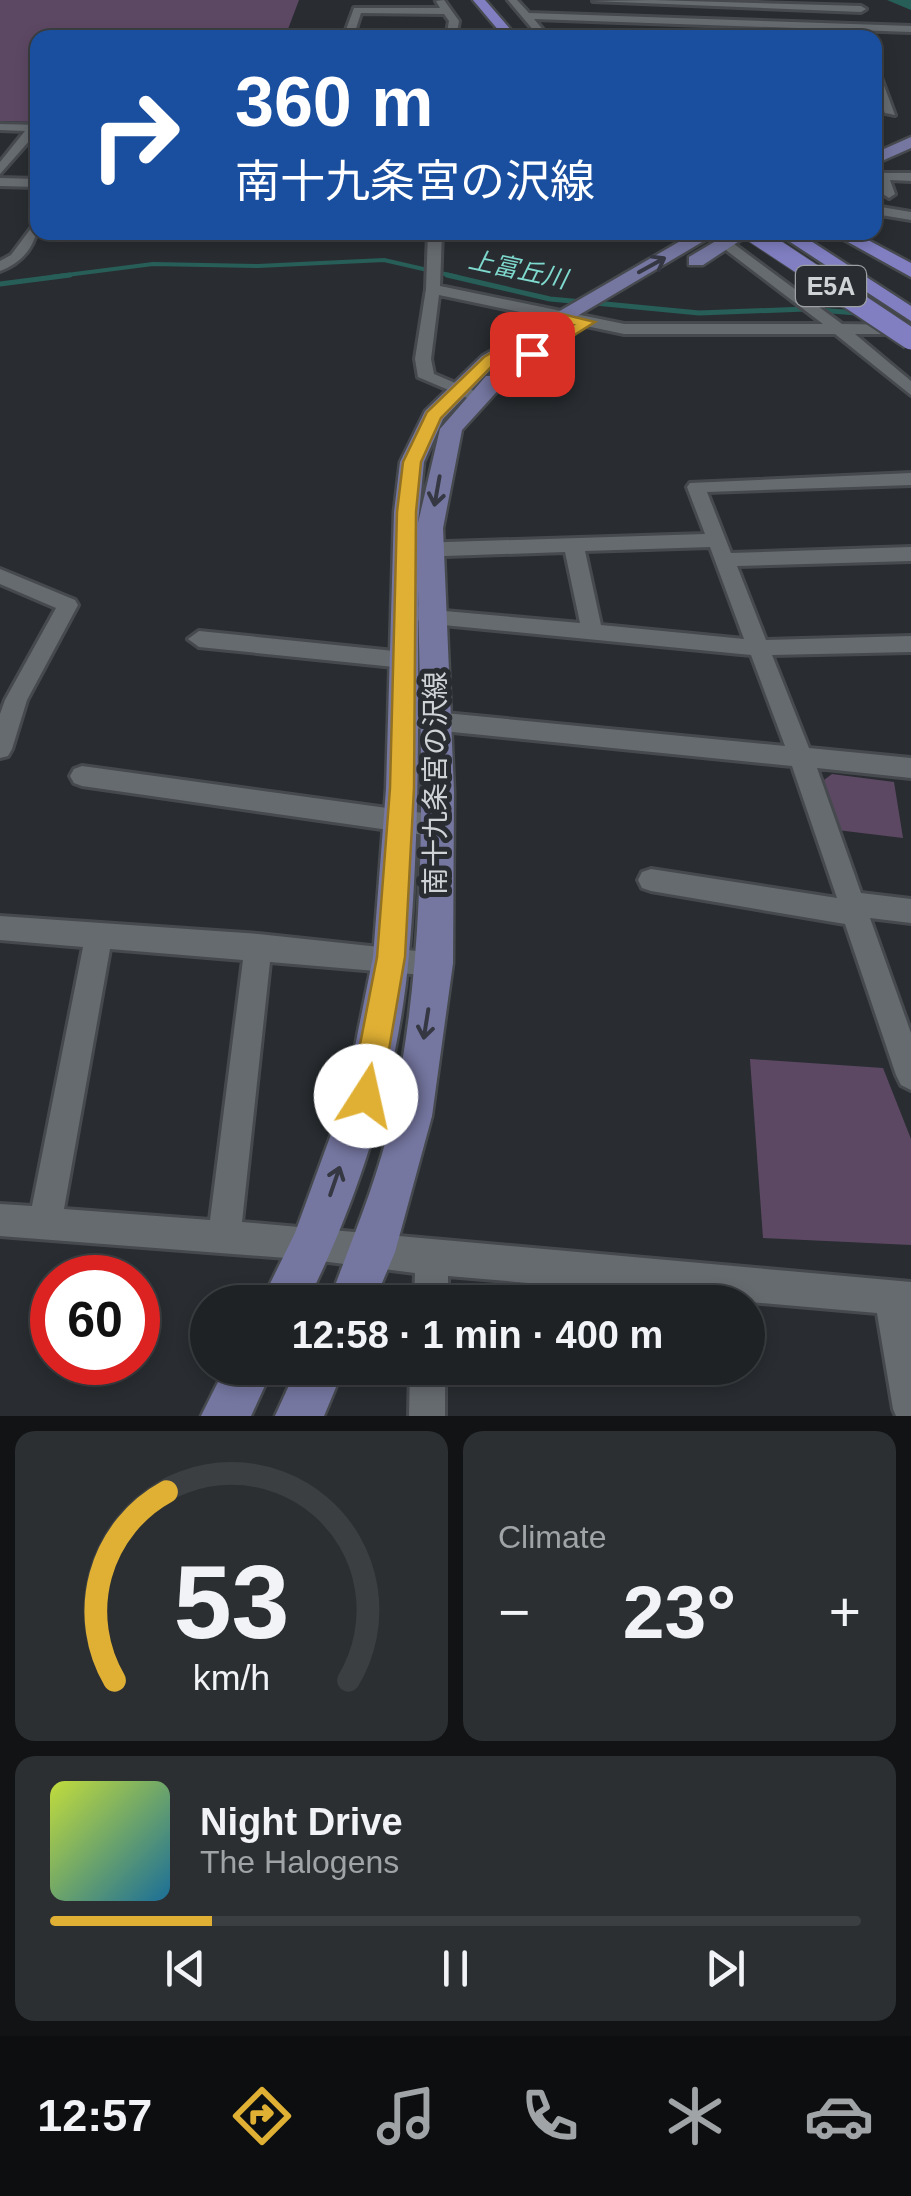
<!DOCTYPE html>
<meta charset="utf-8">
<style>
body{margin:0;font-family:Helvetica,"Noto Sans JP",sans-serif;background:#2c2f32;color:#f1f3f6;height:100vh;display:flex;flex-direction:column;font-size:38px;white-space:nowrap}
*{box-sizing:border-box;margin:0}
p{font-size:32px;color:#a1a4a7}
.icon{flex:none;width:55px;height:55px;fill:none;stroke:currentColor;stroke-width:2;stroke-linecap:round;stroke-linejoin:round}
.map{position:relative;height:1416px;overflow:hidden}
.sheet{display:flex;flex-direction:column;gap:15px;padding:15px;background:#111314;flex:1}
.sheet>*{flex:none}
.guide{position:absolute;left:30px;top:30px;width:852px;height:210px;border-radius:20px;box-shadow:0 5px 15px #0003,0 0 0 2px #3c3f42;background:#1a4fa0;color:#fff;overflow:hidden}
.speed{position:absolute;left:30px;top:1255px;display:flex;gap:20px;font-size:50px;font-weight:700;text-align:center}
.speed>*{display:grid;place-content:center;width:130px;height:130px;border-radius:50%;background:#1f2225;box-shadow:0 5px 15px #0003,0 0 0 2px #3c3f42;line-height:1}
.speed .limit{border:15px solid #d22;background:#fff;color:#111}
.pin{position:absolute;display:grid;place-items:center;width:85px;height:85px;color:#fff;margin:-42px;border-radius:20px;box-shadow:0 5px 15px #0006}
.me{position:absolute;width:110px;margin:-55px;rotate:10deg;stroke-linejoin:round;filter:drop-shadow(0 0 8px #0008)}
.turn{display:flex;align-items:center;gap:35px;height:210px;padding:0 40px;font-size:45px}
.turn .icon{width:130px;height:130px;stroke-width:2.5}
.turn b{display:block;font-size:70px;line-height:85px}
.big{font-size:75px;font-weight:800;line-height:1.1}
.sheet .widget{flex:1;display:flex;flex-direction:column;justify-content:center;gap:15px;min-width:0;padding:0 35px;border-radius:20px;background:#2c2f32}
.sheet .dial{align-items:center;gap:0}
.dial svg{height:260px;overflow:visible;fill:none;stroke:#3c3f42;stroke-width:7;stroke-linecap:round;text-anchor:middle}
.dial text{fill:#f1f3f6;stroke:none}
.song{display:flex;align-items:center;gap:30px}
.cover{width:120px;height:120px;border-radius:15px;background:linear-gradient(135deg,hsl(70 70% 55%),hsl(200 70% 35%))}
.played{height:10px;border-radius:5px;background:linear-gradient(90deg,#e0b034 20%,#3c3f42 20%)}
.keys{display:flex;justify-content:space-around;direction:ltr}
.heat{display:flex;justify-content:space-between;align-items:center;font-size:55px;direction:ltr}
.sheet .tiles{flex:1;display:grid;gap:15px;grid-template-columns:1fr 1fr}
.widget:last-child{grid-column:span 2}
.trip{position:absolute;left:190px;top:1285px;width:575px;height:100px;border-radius:50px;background:#1f2225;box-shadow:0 5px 15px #0003,0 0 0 2px #3c3f42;font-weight:800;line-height:100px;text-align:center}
.menu{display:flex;height:160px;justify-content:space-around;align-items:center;background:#0c0e0f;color:#a1a4a7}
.menu .icon{width:70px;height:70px}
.menu .active{color:#e0b034}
.menu b{font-size:45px;color:#f1f3f6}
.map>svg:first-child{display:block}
.green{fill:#5d4864}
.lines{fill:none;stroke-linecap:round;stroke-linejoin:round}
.stream-far1{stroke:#285e58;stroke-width:4}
.stream{stroke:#285e58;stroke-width:5}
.river{fill:#285e58;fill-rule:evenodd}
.street-casing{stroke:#464a4e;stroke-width:6}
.primary-casing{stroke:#464a4e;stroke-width:5}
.highway-casing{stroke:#464a4e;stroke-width:5}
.street{fill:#666b70;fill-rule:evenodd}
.primary{fill:#7677a1;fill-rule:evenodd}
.highway{fill:#817fc2;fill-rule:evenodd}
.highway-bridge-far1-casing{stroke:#464a4e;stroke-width:20;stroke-linecap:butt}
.highway-bridge-casing{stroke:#464a4e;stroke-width:25;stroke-linecap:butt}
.highway-bridge-far1{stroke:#817fc2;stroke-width:18}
.highway-bridge{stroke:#817fc2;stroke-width:21}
.oneway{stroke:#353842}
.route{fill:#e0b034;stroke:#927222;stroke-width:2.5}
.labels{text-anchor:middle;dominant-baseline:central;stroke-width:10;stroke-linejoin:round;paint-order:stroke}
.far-water-label{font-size:25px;font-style:italic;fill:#7fd9ce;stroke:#292d31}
.shield{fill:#292d31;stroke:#9ea1a4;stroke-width:2.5}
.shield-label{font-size:25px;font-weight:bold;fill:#d0d3d6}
.street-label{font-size:28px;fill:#d0d3d6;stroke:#292d31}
</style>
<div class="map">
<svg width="911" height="1416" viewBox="0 0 911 1416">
<rect width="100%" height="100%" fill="#292d31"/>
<path class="green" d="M 0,0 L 299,0 L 285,37 L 38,38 L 37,122 L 0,121 Z
M 832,774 L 894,782 L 903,838 L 837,830 L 824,780 Z
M 750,1059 L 883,1068 L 911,1139 L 911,1245 L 763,1238 Z"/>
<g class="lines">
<path class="stream-far1" d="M 51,277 L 153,264 L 258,266 L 384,260 L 458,277"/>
<path class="stream" d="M 447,275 L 550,299 L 582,302
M 0,284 L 70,275
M 595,303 L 699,313 L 806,309 L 857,313"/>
<path class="river" d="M 887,0 L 911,0 L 911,10 Z"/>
<g class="street-casing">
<path id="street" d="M 444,0 L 459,21 L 456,38 L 446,38 L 449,21 L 444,14 L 361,13 L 353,38 L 343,38 L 354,8 L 440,8 L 436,1 Z
M 508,0 L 517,0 L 529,13 L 911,26 L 911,32 L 534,19 L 550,38 L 540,38 Z
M 653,0 L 861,6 L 866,9 L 861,12 L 593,1 Z
M 875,72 L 880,75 L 895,115 L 885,113 L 875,88 Z
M 0,124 L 38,125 L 38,131 L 0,174 L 0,162 L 25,131 L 0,130 Z
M 878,173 L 911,173 L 911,181 L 890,180 L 895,194 L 889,198 L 883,194 Z
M 0,178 L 38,179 L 38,187 L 0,186 Z
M 875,206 L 911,212 L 911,220 L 875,214 Z
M 38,219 C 38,243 24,262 0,271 L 0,261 L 11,255 Z
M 428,232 L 442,232 L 440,286 L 624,324 L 823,324 L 718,244 L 730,241 L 842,324 L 911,325 L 908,334 L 855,334 L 911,381 L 911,395 L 835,334 L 624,334 L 439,295 L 431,359 L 434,374 L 486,396 L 478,401 L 472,400 L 418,377 L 415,359 L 426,289 Z
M 911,473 L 911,485 L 707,492 L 731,553 L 911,547 L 911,561 L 737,566 L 766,640 L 911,636 L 911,652 L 772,655 L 809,748 L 911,758 L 911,778 L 817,768 L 861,893 L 911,899 L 911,923 L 870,918 L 911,1033 L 911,1090 L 901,1085 L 896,1075 L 845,924 L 651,891 L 642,888 L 638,880 L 642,872 L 651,869 L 837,898 L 792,766 L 403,727 L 395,724 L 392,718 L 395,712 L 403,709 L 785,746 L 751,655 L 433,624 L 398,615 L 395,610 L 405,603 L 433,610 L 580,623 L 565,552 L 416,557 L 406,550 L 416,543 L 705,534 L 687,487 L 690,483 ZM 710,547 L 744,639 L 601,625 L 585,551 Z
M 0,569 L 75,600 L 78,605 L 27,700 L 12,749 L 8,756 L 0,758 L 0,714 L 5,700 L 56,608 L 0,584 Z
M 199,631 L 404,652 L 415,660 L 404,668 L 199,647 L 188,639 Z
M 82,766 L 438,815 L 447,819 L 450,826 L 447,833 L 438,837 L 82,786 L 74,783 L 70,776 L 74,769 Z
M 0,916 L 258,934 L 445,954 L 449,963 L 445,972 L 435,976 L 270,962 L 242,1222 L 911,1282 L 911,1416 L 896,1416 L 893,1409 L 877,1313 L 448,1276 L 448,1302 L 414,1302 L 415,1273 L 313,1260 L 0,1236 L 0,1204 L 32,1206 L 83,947 L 0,940 ZM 110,949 L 243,960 L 210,1220 L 64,1209 Z
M 410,1368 L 445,1368 L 445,1416 L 409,1416 Z"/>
</g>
<g class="primary-casing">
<path id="primary" d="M 911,137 L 911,148 L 875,164 L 875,153 Z
M 696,232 L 719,232 L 496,364 L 443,419 L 424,462 L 418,523 L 440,429 L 486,376 L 502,376 L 505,381 L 502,386 L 462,430 L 443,528 L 454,792 L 453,963 L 432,1116 L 395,1252 L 374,1302 L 329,1302 C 351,1241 378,1180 392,1115 C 430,942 421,765 418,589 C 418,711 420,833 409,954 C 399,1073 360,1196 307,1302 L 261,1302 L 295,1233 L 345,1096 L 373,957 L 386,789 L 394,512 L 400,462 L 425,411 L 482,356 Z
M 731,232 L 753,232 L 703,265 L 689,265 L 689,257 Z
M 225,1368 L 273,1368 L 251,1416 L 201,1416 Z
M 297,1368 L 344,1368 L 324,1416 L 275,1416 Z"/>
</g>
<g class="highway-casing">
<path id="highway" d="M 473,0 L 485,0 L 518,38 L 505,38 Z
M 775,232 L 797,232 L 911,306 L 911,321 Z
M 830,232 L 853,232 L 911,263 L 911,277 Z"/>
</g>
<use href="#street" class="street"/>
<use href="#primary" class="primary"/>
<use href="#highway" class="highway"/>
<g class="highway-bridge-far1-casing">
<path id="highway-bridge-far1" d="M 751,232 L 819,277"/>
</g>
<g class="highway-bridge-casing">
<path id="highway-bridge" d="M 815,275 L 911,339"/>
</g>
<use href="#highway-bridge-far1" class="highway-bridge-far1"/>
<use href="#highway-bridge" class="highway-bridge"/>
</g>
<defs><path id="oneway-shaft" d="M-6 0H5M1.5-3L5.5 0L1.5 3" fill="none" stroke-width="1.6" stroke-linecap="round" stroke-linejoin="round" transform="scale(2.5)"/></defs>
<g class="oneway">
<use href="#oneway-shaft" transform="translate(652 265) rotate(-29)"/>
<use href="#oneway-shaft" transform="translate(437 491) rotate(100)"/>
<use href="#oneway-shaft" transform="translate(426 1024) rotate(99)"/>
<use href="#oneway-shaft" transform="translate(335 1181) rotate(-71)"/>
</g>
<path class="route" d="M 558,313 L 595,322 L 538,358 L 527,358 L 527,351 L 573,325 L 561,322 L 495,363 L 441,418 L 421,462 L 416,512 L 414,788 L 405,957 L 381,1096 L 376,1106 L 366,1111 L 355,1106 L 350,1096 L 377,957 L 390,788 L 397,512 L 403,462 L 427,412 L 484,357 Z"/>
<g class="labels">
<g class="far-water-label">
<text transform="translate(518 269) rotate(12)">上富丘川</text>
</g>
<rect class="shield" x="796" y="266" width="70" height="40" rx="8"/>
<g class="shield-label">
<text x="831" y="286">E5A</text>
</g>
<g class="street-label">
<text transform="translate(435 783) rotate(-90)">南十九条宮の沢線</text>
</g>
</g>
</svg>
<div class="speed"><div class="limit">60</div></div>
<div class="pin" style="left:532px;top:354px;background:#d93025"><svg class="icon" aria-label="arrive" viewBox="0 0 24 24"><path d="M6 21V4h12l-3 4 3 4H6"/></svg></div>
<svg class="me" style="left:366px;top:1096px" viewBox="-20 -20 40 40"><circle r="19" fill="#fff"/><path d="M0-13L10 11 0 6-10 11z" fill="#e0b034"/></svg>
<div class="trip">12:58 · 1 min · 400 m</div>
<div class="guide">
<div class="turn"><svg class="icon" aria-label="right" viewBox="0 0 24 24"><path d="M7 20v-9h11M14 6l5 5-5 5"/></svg><div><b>360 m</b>南十九条宮の沢線</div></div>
</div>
</div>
<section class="sheet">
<div class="tiles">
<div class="widget dial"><svg viewBox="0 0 100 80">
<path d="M14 69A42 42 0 1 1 86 69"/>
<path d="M14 69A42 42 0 0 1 30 11" stroke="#e0b034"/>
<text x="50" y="56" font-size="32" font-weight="700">53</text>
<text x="50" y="72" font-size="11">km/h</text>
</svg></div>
<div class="widget"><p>Climate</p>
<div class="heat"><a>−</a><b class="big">23°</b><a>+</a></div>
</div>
<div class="widget">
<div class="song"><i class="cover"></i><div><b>Night Drive</b><p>The Halogens</p></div></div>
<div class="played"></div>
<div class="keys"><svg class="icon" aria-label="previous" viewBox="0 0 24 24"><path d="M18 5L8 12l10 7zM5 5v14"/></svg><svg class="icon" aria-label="pause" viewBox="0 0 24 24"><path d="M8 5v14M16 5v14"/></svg><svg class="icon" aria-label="next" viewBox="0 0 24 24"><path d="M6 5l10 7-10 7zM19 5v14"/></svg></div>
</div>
</div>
</section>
<nav class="menu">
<b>12:57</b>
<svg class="icon active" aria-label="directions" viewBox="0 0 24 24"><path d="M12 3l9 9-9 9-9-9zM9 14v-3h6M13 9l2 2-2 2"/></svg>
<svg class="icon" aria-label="music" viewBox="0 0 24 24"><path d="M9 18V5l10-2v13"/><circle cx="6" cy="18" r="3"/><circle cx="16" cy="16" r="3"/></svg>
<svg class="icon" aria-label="phone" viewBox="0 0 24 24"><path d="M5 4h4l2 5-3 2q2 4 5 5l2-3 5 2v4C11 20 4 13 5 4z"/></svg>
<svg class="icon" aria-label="climate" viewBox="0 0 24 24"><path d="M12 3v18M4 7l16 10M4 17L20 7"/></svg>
<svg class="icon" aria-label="car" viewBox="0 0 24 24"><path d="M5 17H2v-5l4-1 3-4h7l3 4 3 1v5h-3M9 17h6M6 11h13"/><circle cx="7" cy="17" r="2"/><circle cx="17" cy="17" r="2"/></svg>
</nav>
